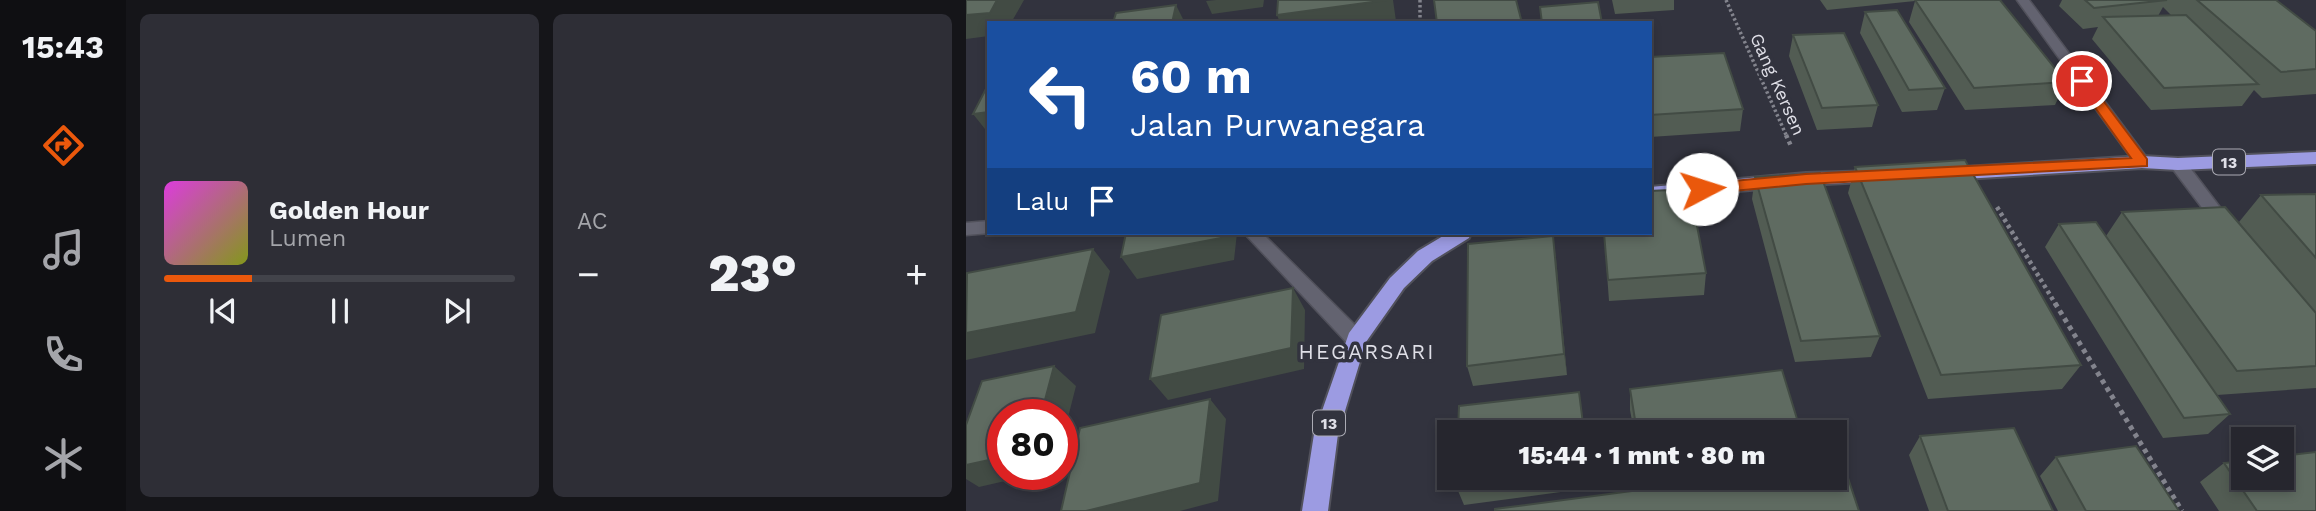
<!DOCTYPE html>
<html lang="id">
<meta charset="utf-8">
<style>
body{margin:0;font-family:"Work Sans",sans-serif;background:#2e2e36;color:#f1f3f6;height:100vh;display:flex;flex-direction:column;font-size:26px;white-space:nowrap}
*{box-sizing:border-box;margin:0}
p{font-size:23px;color:#a4a5aa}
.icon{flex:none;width:38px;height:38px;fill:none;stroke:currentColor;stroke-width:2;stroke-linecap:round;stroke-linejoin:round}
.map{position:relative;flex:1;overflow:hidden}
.details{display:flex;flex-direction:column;gap:14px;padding:14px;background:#151519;width:840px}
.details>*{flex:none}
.guide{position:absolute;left:21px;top:21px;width:665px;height:214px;border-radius:0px;box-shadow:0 4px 10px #0003,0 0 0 2px #42434a;background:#1a4fa0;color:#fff;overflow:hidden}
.tools{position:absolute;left:1265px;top:427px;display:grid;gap:14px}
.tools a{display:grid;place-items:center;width:63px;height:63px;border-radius:0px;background:#26262e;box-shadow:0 4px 10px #0003,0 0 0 2px #42434a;font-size:35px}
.speed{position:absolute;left:21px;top:399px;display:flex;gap:14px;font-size:35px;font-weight:700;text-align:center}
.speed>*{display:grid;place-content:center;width:91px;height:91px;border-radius:50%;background:#26262e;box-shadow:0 4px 10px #0003,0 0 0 2px #42434a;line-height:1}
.speed .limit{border:10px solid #d22;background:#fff;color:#111}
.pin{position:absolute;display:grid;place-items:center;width:60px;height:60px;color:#fff;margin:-30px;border:4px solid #fff;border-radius:50%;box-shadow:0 2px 7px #0007}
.me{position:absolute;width:77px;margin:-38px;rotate:85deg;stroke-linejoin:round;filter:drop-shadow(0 0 5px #0008)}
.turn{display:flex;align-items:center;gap:24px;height:147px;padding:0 28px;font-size:32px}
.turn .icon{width:91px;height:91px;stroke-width:2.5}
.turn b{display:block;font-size:49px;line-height:60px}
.then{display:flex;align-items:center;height:66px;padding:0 28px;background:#0003;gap:14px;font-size:26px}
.big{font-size:52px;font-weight:800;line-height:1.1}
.details .card{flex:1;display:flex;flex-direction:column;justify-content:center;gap:10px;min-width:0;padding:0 24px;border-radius:10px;background:#2e2e36}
.song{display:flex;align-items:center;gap:21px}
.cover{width:84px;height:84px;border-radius:10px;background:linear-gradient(135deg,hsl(300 70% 55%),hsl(70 70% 35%))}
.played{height:7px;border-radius:4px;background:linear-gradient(90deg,#ea580c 25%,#42434a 25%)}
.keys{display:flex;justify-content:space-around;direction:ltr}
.heat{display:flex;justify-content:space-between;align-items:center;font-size:38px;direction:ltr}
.details .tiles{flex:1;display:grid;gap:14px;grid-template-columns:repeat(2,1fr)}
.trip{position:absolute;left:471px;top:420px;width:410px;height:70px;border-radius:0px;background:#26262e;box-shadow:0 4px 10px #0003,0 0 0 2px #42434a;font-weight:800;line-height:70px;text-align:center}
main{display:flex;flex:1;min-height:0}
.tabs{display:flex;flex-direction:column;width:126px;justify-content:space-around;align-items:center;background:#0f0f12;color:#a4a5aa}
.tabs .icon{width:49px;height:49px}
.tabs .on{color:#ea580c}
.tabs b{font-size:32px;color:#f1f3f6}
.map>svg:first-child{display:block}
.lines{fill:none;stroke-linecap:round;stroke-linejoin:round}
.minor-casing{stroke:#51515b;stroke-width:3}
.tertiary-casing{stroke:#51515b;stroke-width:3}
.trunk-casing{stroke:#51515b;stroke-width:4}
.path-far2{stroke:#83848d;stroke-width:3.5;stroke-dasharray:2.5 2.5;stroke-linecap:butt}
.path-far1{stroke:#83848d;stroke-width:4.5;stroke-dasharray:3.5 3.5;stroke-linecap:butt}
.path{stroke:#83848d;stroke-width:5;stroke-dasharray:4.5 4.5;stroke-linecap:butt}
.minor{fill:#636370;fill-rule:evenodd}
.tertiary{fill:#636370;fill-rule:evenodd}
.trunk{fill:#9c9be2;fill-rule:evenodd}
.wall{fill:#525c53;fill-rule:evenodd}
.shaded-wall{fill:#424b44}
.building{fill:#5f6b61;stroke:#424b44;stroke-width:2}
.route{fill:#ea580c;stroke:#983908;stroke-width:2}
.labels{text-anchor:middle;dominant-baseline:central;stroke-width:7;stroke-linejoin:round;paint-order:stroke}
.shield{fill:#32333e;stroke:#ababb4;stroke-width:2}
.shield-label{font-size:16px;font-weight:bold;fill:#dfdfe7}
.street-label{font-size:18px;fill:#dfdfe7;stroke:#32333e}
.quarter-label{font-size:21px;letter-spacing:2px;fill:#dfdfe7;stroke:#32333e}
</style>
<main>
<nav class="tabs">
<b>15:43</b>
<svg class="icon on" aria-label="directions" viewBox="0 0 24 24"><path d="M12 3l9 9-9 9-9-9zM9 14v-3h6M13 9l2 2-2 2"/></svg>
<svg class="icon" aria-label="music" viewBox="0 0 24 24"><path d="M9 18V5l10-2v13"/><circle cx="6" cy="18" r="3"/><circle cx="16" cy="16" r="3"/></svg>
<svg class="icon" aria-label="phone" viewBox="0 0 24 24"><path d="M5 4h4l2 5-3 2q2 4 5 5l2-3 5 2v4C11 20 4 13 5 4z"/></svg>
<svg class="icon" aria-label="climate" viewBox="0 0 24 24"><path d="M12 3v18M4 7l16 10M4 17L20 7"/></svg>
</nav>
<section class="details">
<div class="tiles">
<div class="card">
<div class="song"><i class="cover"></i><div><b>Golden Hour</b><p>Lumen</p></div></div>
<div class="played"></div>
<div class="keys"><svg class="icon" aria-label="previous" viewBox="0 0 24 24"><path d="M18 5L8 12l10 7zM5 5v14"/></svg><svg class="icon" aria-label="pause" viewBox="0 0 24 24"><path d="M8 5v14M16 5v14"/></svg><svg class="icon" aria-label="next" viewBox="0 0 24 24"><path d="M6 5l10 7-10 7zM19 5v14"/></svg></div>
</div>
<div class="card"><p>AC</p>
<div class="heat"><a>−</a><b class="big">23°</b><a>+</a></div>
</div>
</div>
</section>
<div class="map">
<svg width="1350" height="511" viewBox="0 0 1350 511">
<rect width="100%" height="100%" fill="#32333e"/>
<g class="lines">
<g class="minor-casing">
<path id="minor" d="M 1212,159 L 1218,160 L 1265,222 L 1267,226 L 1265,230 L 1253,230 L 1206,168 L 1204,164 L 1206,160 Z
M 23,221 L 24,233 L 0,235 L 0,223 Z
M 278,233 L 296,233 L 397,333 L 400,339 L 397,345 L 390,347 L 383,345 Z"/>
</g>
<g class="tertiary-casing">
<path id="tertiary" d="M 1051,0 L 1063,0 L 1181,158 L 1184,162 L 1181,166 L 1171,166 Z"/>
</g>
<g class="trunk-casing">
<path id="trunk" d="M 1350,152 L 1350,164 L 1212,170 L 1176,168 L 981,180 L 972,174 L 981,168 L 1176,156 L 1212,158 Z
M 912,171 L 918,173 L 921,177 L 918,181 L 840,185 L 684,199 L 684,187 L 840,173 Z
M 482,233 L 505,233 L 503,238 L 466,261 L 438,288 L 400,342 L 372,434 L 362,511 L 336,511 L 348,434 L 383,333 L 424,278 L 452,251 Z"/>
</g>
<path class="path-far2" d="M 454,0 L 454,23
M 760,0 L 821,137"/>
<path class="path-far1" d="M 820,135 L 825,146
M 1031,207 L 1090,305"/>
<path class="path" d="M 1089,303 L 1216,511"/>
<use href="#minor" class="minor"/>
<use href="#tertiary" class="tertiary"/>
<use href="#trunk" class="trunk"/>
</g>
<path class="wall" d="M 646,0 L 708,0 L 708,10 L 649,14 Z
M 854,0 L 1034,0 L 1100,82 L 1089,105 L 999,110 L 943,22 L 949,1 L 861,10 Z
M 1096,0 L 1310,0 L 1350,31 L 1350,94 L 1296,98 L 1288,90 L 1276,106 L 1185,110 L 1126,39 L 1132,27 L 1117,29 L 1093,6 ZM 1197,7 L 1205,15 L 1192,16 Z
M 899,12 L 979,88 L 971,110 L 936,112 L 894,33 Z
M 827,35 L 912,105 L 906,127 L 851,130 L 823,56 Z
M 684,57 L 777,109 L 774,131 L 684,137 Z
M 889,167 L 1115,365 L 1096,389 L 962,399 L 882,193 Z
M 789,177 L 914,336 L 905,357 L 829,362 L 786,199 Z
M 1350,194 L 1350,388 L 1251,395 L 1264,414 L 1242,434 L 1197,438 L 1079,247 L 1093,224 L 1140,236 L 1156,212 L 1294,248 L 1273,222 L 1295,195 Z
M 638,233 L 740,273 L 738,295 L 643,301 Z
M 587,236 L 601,375 L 507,386 L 501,366 Z
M 664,389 L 835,432 L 668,432 L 664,410 Z
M 954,436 L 1087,511 L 963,511 L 943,455 Z
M 1090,457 L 1213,511 L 1092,511 L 1074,476 Z
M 1258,463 L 1350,511 L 1253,511 L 1234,482 Z
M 491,478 L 623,478 L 624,488 L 498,505 L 490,486 Z
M 675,478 L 749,478 L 676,487 Z"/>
<path class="shaded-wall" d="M 31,0 L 58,0 L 45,23 L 23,23 L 23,36 L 0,39 L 0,15 Z
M 250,0 L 298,0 L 297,7 L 246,14 L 240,1 Z
M 421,0 L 427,0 L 430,21 L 416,23 L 314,23 L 311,15 Z
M 210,5 L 219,23 L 206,23 Z
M 23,112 L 23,134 L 7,114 Z
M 255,233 L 271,233 L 268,260 L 171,279 L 155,257 Z
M 587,236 L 590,258 L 601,375 L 598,354 Z
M 127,249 L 144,271 L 129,333 L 0,360 L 0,333 Z
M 327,288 L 339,310 L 338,369 L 202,400 L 184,379 Z
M 88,366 L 110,386 L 96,441 L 96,415 L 75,415 Z
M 244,399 L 260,419 L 252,501 L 214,511 L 120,511 Z
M 37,457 L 37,474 L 69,474 L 13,487 L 0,479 L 0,465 Z"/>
<path class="building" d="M 0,0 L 31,0 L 24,13 L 0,15 Z
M 312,0 L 421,0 L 311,15 Z
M 468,0 L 550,0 L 556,23 L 471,23 Z
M 949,0 L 1034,0 L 1100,82 L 1008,88 Z
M 1119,0 L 1201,0 L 1128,8 Z
M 1231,0 L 1310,0 L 1350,31 L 1350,69 L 1315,72 Z
M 632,2 L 636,23 L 576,23 L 574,7 Z
M 210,5 L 206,23 L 147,23 L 150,13 Z
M 931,10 L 979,88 L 943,90 L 899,12 Z
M 1220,15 L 1292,84 L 1198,88 L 1137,17 Z
M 878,33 L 912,105 L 856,108 L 827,35 Z
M 758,53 L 777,109 L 684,115 L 684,57 Z
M 23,83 L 23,112 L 7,114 Z
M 999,160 L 1115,365 L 975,375 L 889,167 Z
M 854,173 L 914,336 L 835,341 L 789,177 Z
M 724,189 L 740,273 L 642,280 L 638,233 L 684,233 L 684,191 Z
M 1350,194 L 1350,258 L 1295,195 Z
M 1259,207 L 1350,313 L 1350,366 L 1271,371 L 1156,212 Z
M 1130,222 L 1264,414 L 1218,418 L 1093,224 Z
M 160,233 L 255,233 L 255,238 L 155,257 Z
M 587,236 L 598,354 L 501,366 L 502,244 Z
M 127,249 L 110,312 L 0,333 L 1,273 Z
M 327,288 L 325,348 L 184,379 L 195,315 Z
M 88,366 L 75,415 L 37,415 L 37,457 L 0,465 L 0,425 L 16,381 Z
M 816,370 L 835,432 L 671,432 L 664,389 Z
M 613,392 L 618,432 L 492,432 L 493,406 Z
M 244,399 L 234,483 L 120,511 L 95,511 L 114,428 Z
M 1048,428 L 1087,511 L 982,511 L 954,436 Z
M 1170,446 L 1213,511 L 1120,511 L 1090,457 Z
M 1350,452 L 1350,511 L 1291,511 L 1258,463 L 1278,461 L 1278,478 L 1316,478 L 1316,456 Z
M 877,463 L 893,511 L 529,511 L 529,509 L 764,478 L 868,478 L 868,464 Z
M 491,478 L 556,478 L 490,486 Z"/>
<path class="route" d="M 1116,77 L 1121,79 L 1181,159 L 1181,166 L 840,184 L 736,194 L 729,189 L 736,184 L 840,174 L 1165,158 L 1110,81 Z"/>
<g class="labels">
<g class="shield">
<rect x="1247" y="149.5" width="32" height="25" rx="5"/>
<rect x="347" y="410.5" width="32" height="25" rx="5"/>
</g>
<g class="shield-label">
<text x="1263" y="162">13</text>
<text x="363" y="423">13</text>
</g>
<g class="street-label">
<text transform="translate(812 84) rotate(66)">Gang Kersen</text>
</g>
<g class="quarter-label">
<text x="401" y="351">HEGARSARI</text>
</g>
</g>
</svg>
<div class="tools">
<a><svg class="icon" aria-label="layers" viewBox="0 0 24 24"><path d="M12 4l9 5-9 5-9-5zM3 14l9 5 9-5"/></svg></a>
</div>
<div class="speed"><div class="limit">80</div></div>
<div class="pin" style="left:1116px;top:81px;background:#d93025"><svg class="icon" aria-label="arrive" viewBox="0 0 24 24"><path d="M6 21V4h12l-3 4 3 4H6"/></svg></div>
<svg class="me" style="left:736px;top:189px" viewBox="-20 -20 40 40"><circle r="19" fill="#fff"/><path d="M0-13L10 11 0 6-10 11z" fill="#ea580c"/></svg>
<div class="trip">15:44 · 1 mnt · 80 m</div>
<div class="guide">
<div class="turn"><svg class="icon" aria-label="left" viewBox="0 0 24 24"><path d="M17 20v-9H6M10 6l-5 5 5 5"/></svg><div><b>60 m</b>Jalan Purwanegara</div></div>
<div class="then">Lalu<svg class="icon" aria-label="arrive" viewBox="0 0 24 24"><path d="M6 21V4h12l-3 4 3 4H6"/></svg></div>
</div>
</div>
</main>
